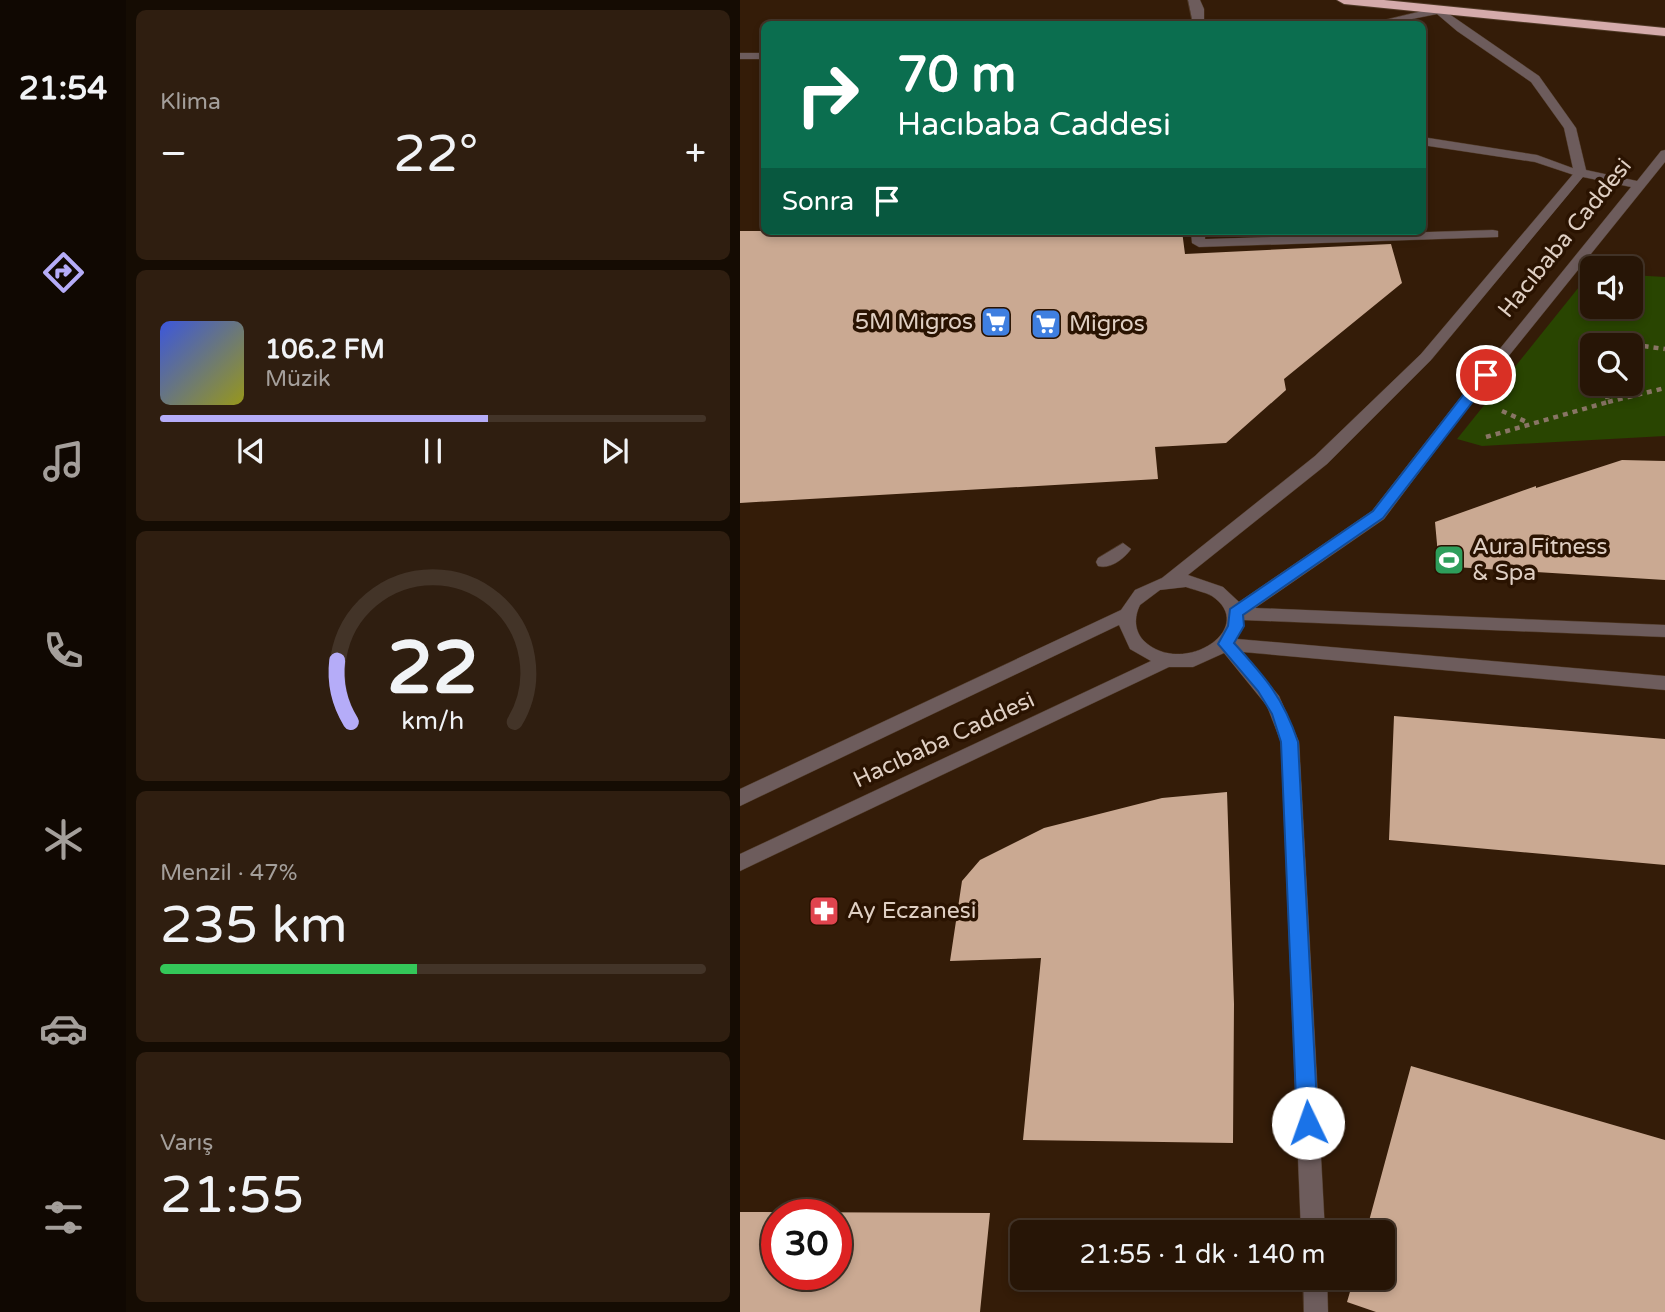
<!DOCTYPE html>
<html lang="tr">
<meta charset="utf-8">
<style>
body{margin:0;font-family:"Varela Round",sans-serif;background:#2f1e10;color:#f1f3f6;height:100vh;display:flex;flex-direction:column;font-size:26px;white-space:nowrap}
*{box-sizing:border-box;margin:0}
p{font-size:23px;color:#a49f9b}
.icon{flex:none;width:38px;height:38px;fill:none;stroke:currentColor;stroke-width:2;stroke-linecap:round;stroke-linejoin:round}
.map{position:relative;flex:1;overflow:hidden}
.details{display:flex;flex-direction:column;gap:10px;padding:10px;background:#150c03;width:614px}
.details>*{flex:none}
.banner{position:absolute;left:21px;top:21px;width:665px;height:214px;border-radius:10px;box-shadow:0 4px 10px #0003,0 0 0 2px #433428;background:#0b6e4f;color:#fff;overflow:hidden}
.buttons{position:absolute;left:840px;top:256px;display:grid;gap:14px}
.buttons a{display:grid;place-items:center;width:63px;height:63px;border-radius:10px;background:#271506;box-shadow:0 4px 10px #0003,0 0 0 2px #433428;font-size:35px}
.speed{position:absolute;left:21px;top:1199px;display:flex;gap:14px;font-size:35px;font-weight:700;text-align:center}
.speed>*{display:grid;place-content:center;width:91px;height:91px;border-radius:50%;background:#271506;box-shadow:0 4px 10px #0003,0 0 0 2px #433428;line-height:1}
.speed .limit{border:10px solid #d22;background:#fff;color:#111}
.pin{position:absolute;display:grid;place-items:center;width:60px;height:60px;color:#fff;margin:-30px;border:4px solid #fff;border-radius:50%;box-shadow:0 2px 7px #0007}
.me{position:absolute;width:77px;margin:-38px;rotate:357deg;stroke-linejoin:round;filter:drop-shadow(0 0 5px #0008)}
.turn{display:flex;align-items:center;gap:24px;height:147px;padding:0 21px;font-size:32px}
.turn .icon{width:91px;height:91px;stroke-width:2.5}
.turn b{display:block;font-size:49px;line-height:60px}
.then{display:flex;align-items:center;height:66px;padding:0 21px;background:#0003;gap:14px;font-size:26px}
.big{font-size:52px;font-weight:600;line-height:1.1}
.details .tile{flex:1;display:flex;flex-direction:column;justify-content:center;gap:10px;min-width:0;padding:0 24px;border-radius:10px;background:#2f1e10}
.details .dial{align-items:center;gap:0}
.dial svg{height:182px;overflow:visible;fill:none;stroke:#433428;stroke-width:7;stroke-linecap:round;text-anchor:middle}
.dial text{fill:#f1f3f6;stroke:none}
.song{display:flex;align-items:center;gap:21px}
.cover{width:84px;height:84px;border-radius:10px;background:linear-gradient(135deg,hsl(230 70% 55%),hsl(60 70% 35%))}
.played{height:7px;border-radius:4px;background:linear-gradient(90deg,#b5acf8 60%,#433428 60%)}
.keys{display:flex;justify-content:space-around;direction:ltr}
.heat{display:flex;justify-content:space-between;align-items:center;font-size:38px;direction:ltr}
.charge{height:10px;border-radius:5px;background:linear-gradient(90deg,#34c759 47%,#433428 0)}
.trip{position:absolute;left:270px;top:1220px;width:385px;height:70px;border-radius:10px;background:#271506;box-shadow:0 4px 10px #0003,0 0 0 2px #433428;font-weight:600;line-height:70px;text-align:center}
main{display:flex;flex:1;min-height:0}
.menu{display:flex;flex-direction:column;width:126px;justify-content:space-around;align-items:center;background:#100802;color:#a49f9b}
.menu .icon{width:49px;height:49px}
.menu .current{color:#b5acf8}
.menu b{font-size:32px;color:#f1f3f6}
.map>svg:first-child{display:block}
.green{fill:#294501;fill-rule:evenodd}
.building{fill:#caa992;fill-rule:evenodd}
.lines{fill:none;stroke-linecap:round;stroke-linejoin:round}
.lane-casing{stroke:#4f3926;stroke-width:1}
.street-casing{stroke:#4f3926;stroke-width:1}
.highway-casing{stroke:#4f3926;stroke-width:2}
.path{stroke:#897565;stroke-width:4.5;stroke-dasharray:5 5;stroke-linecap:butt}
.lane{fill:#6d5c5c;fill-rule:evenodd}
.street{fill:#6d5c5c;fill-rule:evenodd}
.highway{fill:#d5abab;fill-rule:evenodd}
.route{fill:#1a73e8;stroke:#114b97;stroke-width:2}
.labels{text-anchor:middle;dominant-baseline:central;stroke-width:7;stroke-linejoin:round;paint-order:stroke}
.street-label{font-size:23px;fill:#dfcfc3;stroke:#2a1301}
.poi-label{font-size:23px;fill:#dfcfc3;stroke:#2a1301;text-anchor:start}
</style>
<main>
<nav class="menu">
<b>21:54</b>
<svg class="icon current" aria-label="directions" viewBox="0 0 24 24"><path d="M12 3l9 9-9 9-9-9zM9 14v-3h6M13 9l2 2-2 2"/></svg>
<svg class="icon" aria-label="music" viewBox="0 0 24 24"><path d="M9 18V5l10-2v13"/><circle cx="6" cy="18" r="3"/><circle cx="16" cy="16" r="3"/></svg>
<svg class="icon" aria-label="phone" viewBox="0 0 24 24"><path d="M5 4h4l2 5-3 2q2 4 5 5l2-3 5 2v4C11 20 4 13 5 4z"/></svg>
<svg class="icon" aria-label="climate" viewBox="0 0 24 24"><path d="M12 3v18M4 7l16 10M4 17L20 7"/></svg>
<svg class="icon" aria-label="car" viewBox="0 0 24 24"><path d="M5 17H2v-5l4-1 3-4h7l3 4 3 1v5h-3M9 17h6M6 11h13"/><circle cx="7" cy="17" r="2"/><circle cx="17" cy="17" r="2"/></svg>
<svg class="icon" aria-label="filters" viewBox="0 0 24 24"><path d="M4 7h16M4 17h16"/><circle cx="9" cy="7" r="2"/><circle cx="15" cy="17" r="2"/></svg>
</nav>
<section class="details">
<div class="tile"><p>Klima</p>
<div class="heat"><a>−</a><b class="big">22°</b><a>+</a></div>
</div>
<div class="tile">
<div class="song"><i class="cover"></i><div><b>106.2 FM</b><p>Müzik</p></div></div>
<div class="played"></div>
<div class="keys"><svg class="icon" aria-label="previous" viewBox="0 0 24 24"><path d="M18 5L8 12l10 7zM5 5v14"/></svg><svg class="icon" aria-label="pause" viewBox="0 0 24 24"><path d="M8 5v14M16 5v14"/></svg><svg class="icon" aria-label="next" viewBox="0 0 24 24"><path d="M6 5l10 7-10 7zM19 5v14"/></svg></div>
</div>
<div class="tile dial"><svg viewBox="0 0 100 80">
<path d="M14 69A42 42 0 1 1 86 69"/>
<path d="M14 69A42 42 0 0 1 8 42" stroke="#b5acf8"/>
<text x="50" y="56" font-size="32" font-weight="700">22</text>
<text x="50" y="72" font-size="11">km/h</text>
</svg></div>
<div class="tile"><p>Menzil · 47%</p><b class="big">235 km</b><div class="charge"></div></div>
<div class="tile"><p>Varış</p><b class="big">21:55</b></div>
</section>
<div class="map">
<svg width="925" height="1312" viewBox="0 0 925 1312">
<rect width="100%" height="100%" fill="#341c08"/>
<path class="green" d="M 851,272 L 852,306 L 891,306 L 891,275 L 925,277 L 925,436 L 742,446 L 717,439 ZM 852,345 L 891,345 L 891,383 L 852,383 Z"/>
<path class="building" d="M 0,231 L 442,231 L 445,254 L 651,244 L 662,283 L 544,379 L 546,390 L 486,443 L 415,447 L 418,479 L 0,503 Z
M 882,460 L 925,461 L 925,580 L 699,566 L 695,522 L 796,486 L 796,488 Z
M 654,716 L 925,739 L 925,865 L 649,840 Z
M 487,792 L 494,1004 L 493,1143 L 283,1140 L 301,958 L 210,961 L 222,881 L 240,860 L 304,828 L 422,798 Z
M 671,1066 L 925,1140 L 925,1312 L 636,1312 L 607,1302 L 614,1278 L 642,1278 L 642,1232 L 626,1232 Z
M 0,1212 L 250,1213 L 240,1312 L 0,1312 ZM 37,1214 L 96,1214 L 96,1274 L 37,1274 Z"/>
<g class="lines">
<g class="lane-casing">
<path id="lane" d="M 682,137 L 797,155 L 846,173 L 840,177 L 795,162 L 682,145 Z"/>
</g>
<g class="street-casing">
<path id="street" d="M 448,0 L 460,0 L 464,9 L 464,24 L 453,24 Z
M 699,7 L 799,76 L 836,128 L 846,170 L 897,181 L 921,151 L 925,150 L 925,162 L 734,399 L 644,519 L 515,608 L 925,625 L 925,637 L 503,620 L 497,639 L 925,676 L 925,690 L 503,652 L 539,696 L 559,742 L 585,1232 L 561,1232 L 541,742 L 527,706 L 484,653 L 453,667 L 429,667 L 0,871 L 0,854 L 411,661 L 390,649 L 379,625 L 0,806 L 0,789 L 381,610 L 395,590 L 422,578 L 575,456 L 681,354 L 834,173 L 824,128 L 791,82 L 717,31 L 697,14 L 647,24 L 628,24 ZM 843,177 L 891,187 L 724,393 L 632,511 L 499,602 L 483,587 L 448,575 L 587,464 L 691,360 ZM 446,587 C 454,590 465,592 472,596 C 519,628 443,678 404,641 C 394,631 394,617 400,605 L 420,590 Z
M 0,53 L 24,53 L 24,59 L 0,59 Z
M 753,230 L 758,231 L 758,237 L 459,247 L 452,243 L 451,231 L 465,231 L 465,239 Z
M 383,543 L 391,549 C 385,558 370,570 358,566 L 356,562 L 358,558 Z
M 563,1278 L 587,1278 L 588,1312 L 564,1312 Z"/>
</g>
<g class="highway-casing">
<path id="highway" d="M 597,0 L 644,0 L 925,28 L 925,36 L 604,4 Z"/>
</g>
<path class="path" d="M 859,345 L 859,340 L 925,349
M 868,402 L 925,388
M 762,411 L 789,423
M 746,437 L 868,402 L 865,383"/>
<use href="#lane" class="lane"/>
<use href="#street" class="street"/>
<use href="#highway" class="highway"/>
</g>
<path class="route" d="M 746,370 L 753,375 L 751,378 L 643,518 L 503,615 L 504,626 L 494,643 C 525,677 543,697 558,742 L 578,1123 L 575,1130 L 568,1133 L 560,1130 L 557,1123 L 541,742 L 532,714 L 518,691 L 478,644 L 488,626 L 490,609 L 633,511 L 741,372 Z"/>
<defs>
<g id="supermarket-square" transform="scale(1.575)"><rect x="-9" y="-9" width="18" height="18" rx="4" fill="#3f7fe0" stroke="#2a1301"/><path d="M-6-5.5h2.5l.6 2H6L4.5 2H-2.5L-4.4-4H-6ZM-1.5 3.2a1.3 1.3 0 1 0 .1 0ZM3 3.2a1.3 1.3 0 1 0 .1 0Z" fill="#fff"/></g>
<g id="stadium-square" transform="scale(1.575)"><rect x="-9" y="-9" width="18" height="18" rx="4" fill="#2e9e5b" stroke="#2a1301"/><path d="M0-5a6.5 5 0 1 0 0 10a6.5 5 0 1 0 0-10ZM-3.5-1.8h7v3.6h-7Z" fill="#fff"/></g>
<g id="pharmacy-square" transform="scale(1.575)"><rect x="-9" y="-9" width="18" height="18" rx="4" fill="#e0444e" stroke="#2a1301"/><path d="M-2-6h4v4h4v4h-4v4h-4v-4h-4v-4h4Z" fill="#fff"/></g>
</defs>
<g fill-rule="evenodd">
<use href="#supermarket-square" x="256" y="322"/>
<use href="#supermarket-square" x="306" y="324"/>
<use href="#stadium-square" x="709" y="560"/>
<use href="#pharmacy-square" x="84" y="911"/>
</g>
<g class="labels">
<g class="street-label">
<text transform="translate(825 238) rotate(-51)">Hacıbaba Caddesi</text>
<text transform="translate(204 740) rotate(-25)">Hacıbaba Caddesi</text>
</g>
<g class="poi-label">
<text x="233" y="322" text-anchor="end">5M Migros</text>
<text x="329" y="324">Migros</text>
<text x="732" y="547">Aura Fitness<tspan x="732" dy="26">&amp; Spa</tspan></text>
<text x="107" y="911">Ay Eczanesi</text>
</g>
</g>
</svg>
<div class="buttons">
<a><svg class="icon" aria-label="sound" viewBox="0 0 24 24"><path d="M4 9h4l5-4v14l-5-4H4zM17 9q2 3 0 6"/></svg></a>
<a><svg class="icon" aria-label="search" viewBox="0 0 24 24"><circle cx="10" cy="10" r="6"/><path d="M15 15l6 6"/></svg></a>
</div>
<div class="speed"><div class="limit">30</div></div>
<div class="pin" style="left:746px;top:375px;background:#d93025"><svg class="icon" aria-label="arrive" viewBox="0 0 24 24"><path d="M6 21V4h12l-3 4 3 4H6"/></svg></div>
<svg class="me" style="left:568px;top:1123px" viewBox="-20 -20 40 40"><circle r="19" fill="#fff"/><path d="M0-13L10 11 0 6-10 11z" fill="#1a73e8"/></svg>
<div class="trip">21:55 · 1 dk · 140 m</div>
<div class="banner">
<div class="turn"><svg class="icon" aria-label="right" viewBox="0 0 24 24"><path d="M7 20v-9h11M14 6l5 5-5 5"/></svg><div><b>70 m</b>Hacıbaba Caddesi</div></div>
<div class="then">Sonra<svg class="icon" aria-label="arrive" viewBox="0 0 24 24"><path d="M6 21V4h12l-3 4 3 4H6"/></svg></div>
</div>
</div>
</main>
